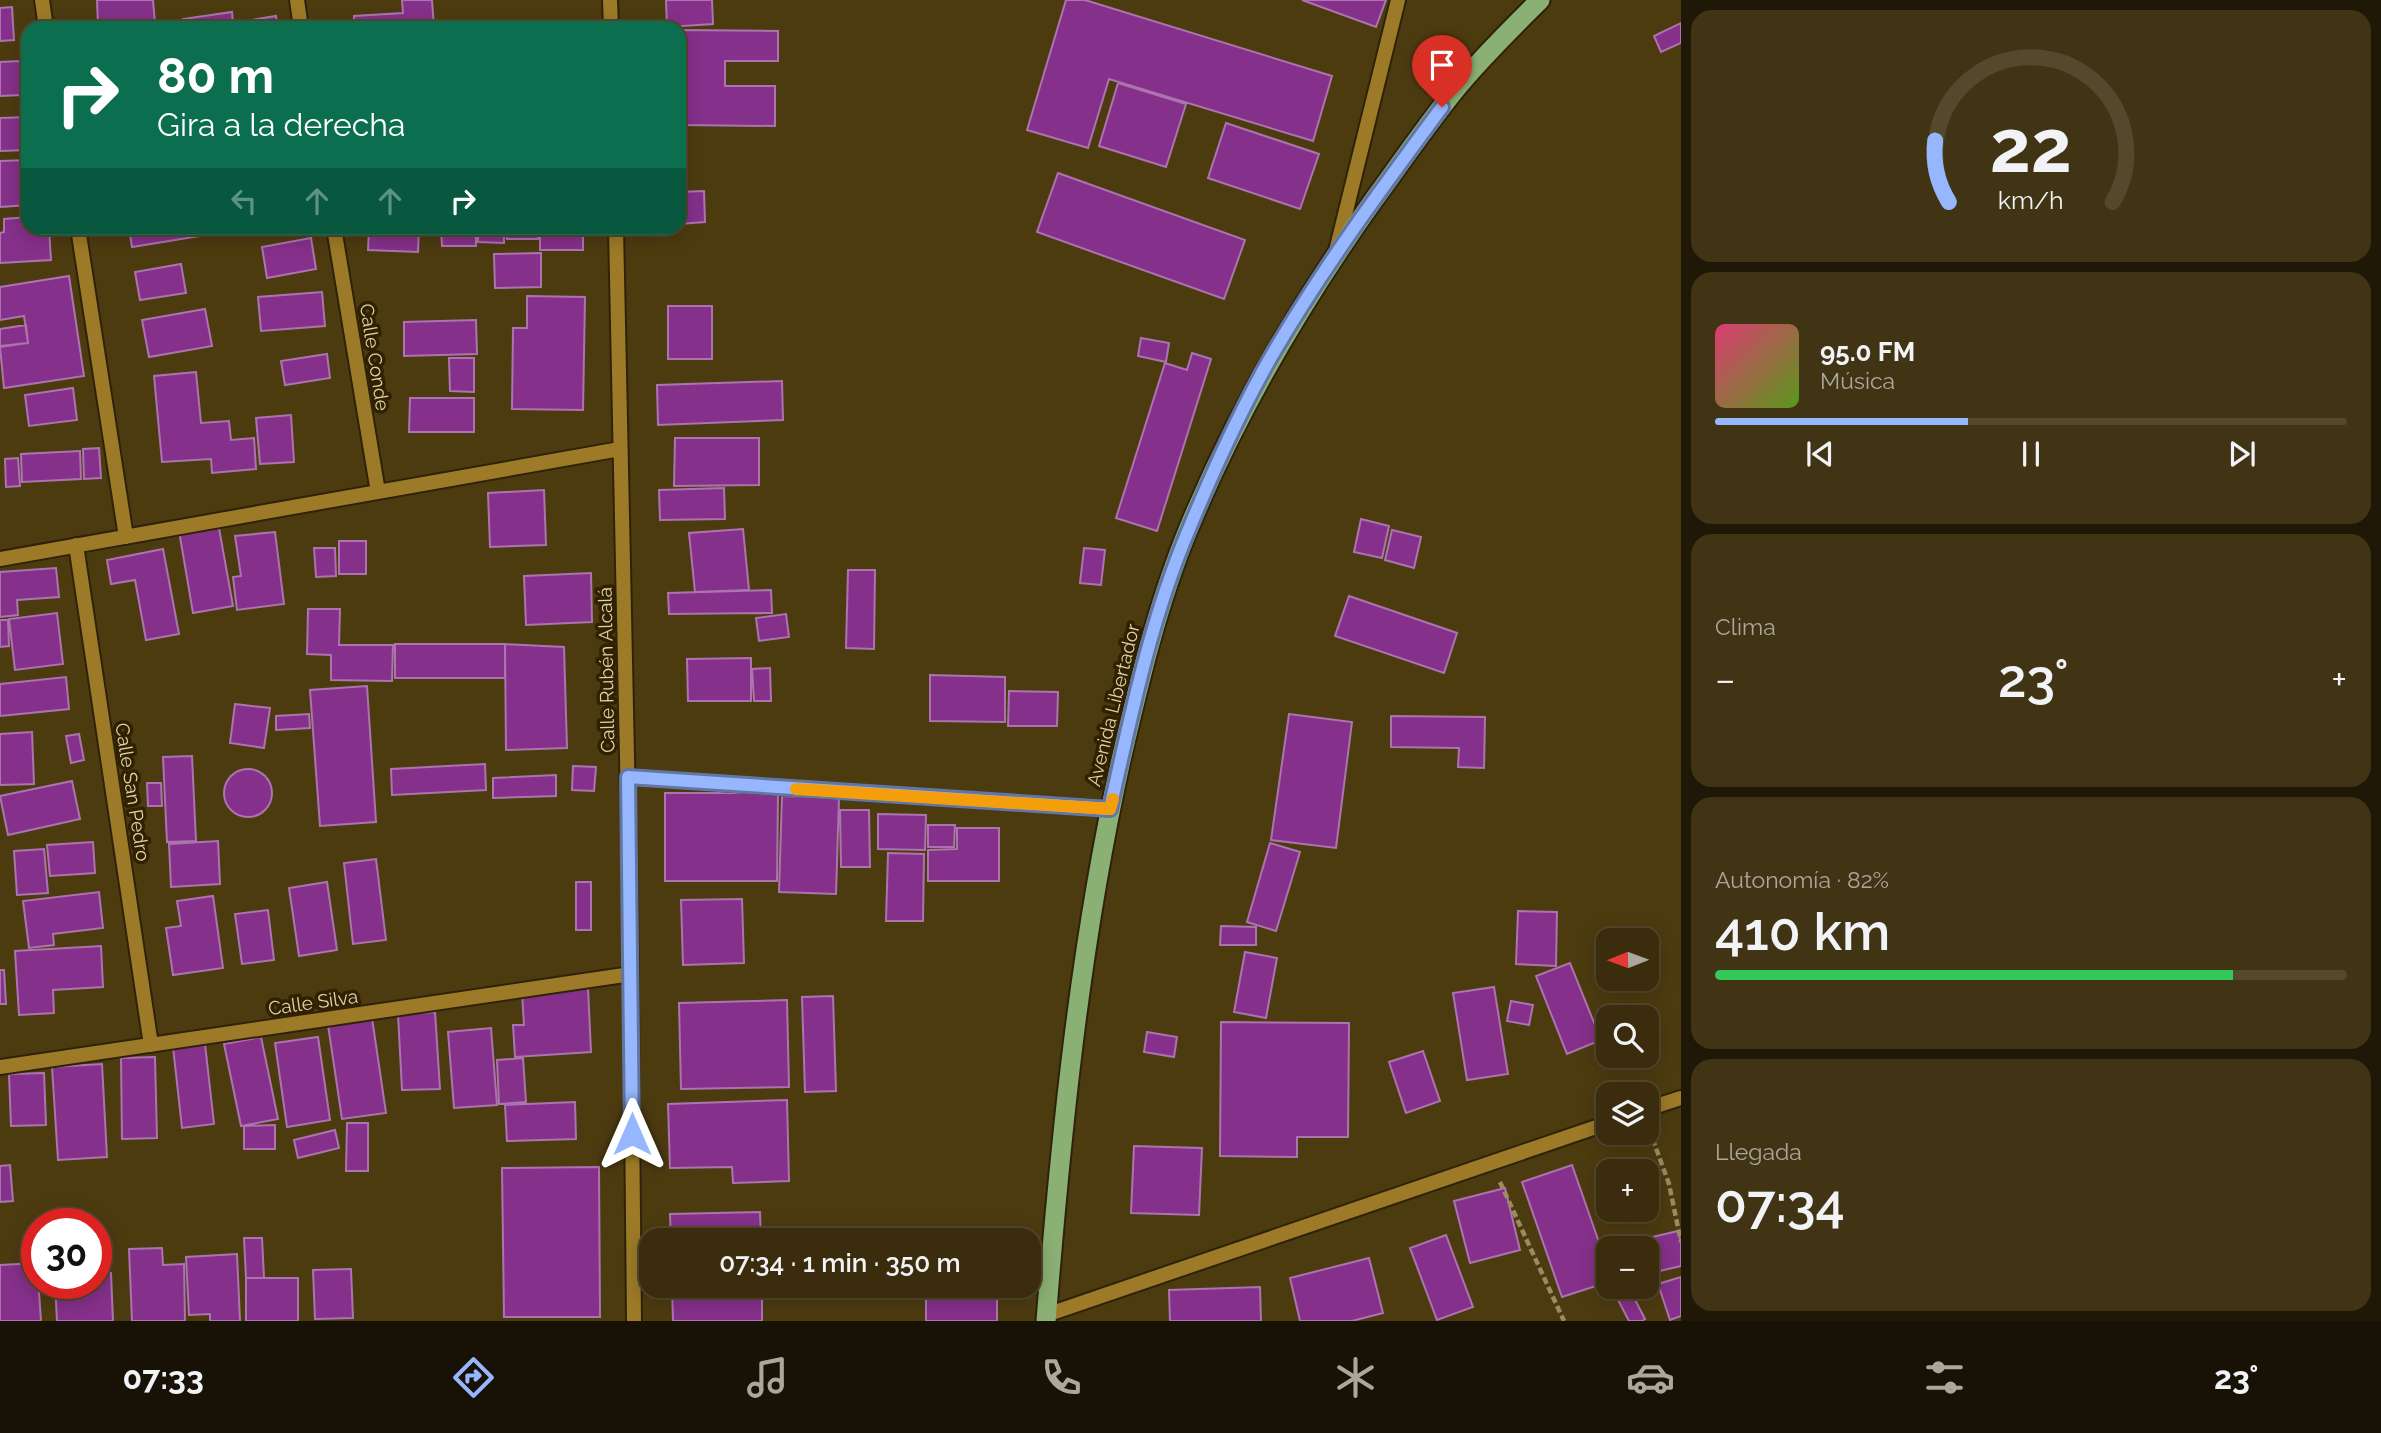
<!DOCTYPE html>
<html lang="es">
<meta charset="utf-8">
<style>
body{margin:0;font-family:Raleway,sans-serif;background:#413415;color:#f1f3f6;height:100vh;display:flex;flex-direction:column;font-size:26px;white-space:nowrap}
*{box-sizing:border-box;margin:0}
p{font-size:23px;color:#aba79d}
.icon{flex:none;width:38px;height:38px;fill:none;stroke:currentColor;stroke-width:2;stroke-linecap:round;stroke-linejoin:round}
.map{position:relative;flex:1;overflow:hidden}
.side{display:flex;flex-direction:column;gap:10px;padding:10px;background:#201807;width:700px}
.side>*{flex:none}
.hud{position:absolute;left:21px;top:21px;width:665px;height:214px;border-radius:21px;box-shadow:0 4px 18px #0003,0 0 0 2px #54482d;background:#0b6e4f;color:#fff;overflow:hidden}
.needle{width:46px;rotate:269deg}
.fabs{position:absolute;left:1596px;top:928px;display:grid;gap:14px}
.fabs a{display:grid;place-items:center;width:63px;height:63px;border-radius:14px;background:#3a2c0c;box-shadow:0 4px 18px #0003,0 0 0 2px #54482d;font-size:35px}
.speed{position:absolute;left:21px;top:1208px;display:flex;gap:14px;font-size:35px;font-weight:700;text-align:center}
.speed>*{display:grid;place-content:center;width:91px;height:91px;border-radius:50%;background:#3a2c0c;box-shadow:0 4px 18px #0003,0 0 0 2px #54482d;line-height:1}
.speed .limit{border:10px solid #d22;background:#fff;color:#111}
.pin{position:absolute;display:grid;place-items:center;width:60px;height:60px;color:#fff;margin:-72px -30px;border-radius:50% 50% 50% 0;rotate:-45deg;box-shadow:0 0 7px #0007}
.pin .icon{rotate:45deg}
.me{position:absolute;width:77px;margin:-38px;rotate:0deg;stroke-linejoin:round;filter:drop-shadow(0 0 5px #0008)}
.turn{display:flex;align-items:center;gap:24px;height:147px;padding:0 21px;font-size:32px}
.turn .icon{width:91px;height:91px;stroke-width:2.5}
.turn b{display:block;font-size:49px;line-height:60px}
.lanes{display:flex;align-items:center;height:66px;padding:0 21px;background:#0003;justify-content:center;gap:35px;direction:ltr}
.lanes .off{opacity:.35}
.big{font-size:52px;font-weight:600;line-height:1.1}
.side .card{flex:1;display:flex;flex-direction:column;justify-content:center;gap:10px;min-width:0;padding:0 24px;border-radius:21px;background:#413415}
.side .dial{align-items:center;gap:0}
.dial svg{height:182px;overflow:visible;fill:none;stroke:#54482d;stroke-width:7;stroke-linecap:round;text-anchor:middle}
.dial text{fill:#f1f3f6;stroke:none}
.song{display:flex;align-items:center;gap:21px}
.cover{width:84px;height:84px;border-radius:10px;background:linear-gradient(135deg,hsl(340 70% 55%),hsl(90 70% 35%))}
.played{height:7px;border-radius:4px;background:linear-gradient(90deg,#96b6fd 40%,#54482d 40%)}
.keys{display:flex;justify-content:space-around;direction:ltr}
.heat{display:flex;justify-content:space-between;align-items:center;font-size:38px;direction:ltr}
.charge{height:10px;border-radius:5px;background:linear-gradient(90deg,#34c759 82%,#54482d 0)}
.trip{position:absolute;left:639px;top:1228px;width:402px;height:70px;border-radius:21px;background:#3a2c0c;box-shadow:0 4px 18px #0003,0 0 0 2px #54482d;font-weight:600;line-height:70px;text-align:center}
.menu{display:flex;height:112px;justify-content:space-around;align-items:center;background:#171205;color:#aba79d}
.menu .icon{width:49px;height:49px}
.menu .selected{color:#96b6fd}
.menu b{font-size:32px;color:#f1f3f6}
main{display:flex;flex:1;min-height:0}
.map>svg:first-child{display:block}
.building{fill:#85308a;stroke:#ac74af;stroke-width:2}
.lines{fill:none;stroke-linecap:round;stroke-linejoin:round}
.minor-casing{stroke:#2e230a;stroke-width:18}
.trunk-casing{stroke:#2e230a;stroke-width:23}
.path{stroke:#9c8a62;stroke-width:4.5;stroke-dasharray:7 3.5;stroke-linecap:butt}
.minor{stroke:#9c7a27;stroke-width:14}
.trunk{stroke:#8bb074;stroke-width:19}
.route-casing{stroke:#6276a4;stroke-width:18}
.route{stroke:#96b6fd;stroke-width:12}
.slow{stroke:#f59e0b;stroke-width:12}
.labels{text-anchor:middle;dominant-baseline:central;stroke-width:7;stroke-linejoin:round;paint-order:stroke}
.street-label{font-size:19px;fill:#e2d0ab;stroke:#302200}
</style>
<main>
<div class="map">
<svg width="1681" height="1321" viewBox="0 0 1681 1321">
<rect width="100%" height="100%" fill="#4d3b10"/>
<path class="building" d="M 97,0 L 153,0 L 155,23 L 98,26 Z
M 402,0 L 432,0 L 434,28 L 354,28 L 354,16 L 403,13 Z
M 666,0 L 712,0 L 713,24 L 667,27 Z
M 1066,0 L 1085,0 L 1332,76 L 1313,141 L 1109,79 L 1088,148 L 1027,130 Z
M 1302,0 L 1386,0 L 1376,27 Z
M 12,7 L 14,40 L 0,41 L 0,8 Z
M 232,12 L 233,23 L 276,16 L 278,28 L 185,28 L 183,19 Z
M 471,20 L 537,21 L 537,28 L 471,28 Z
M 1681,23 L 1681,43 L 1661,52 L 1654,36 Z
M 679,30 L 778,31 L 778,61 L 725,61 L 725,86 L 775,86 L 775,126 L 679,125 Z
M 20,61 L 22,95 L 0,96 L 0,62 Z
M 1118,83 L 1186,104 L 1166,167 L 1099,146 Z
M 28,117 L 28,150 L 0,151 L 0,118 Z
M 1226,123 L 1319,154 L 1300,209 L 1208,178 Z
M 28,160 L 28,205 L 0,207 L 0,161 Z
M 1058,173 L 1245,240 L 1224,299 L 1037,232 Z
M 704,191 L 705,222 L 679,224 L 679,192 Z
M 28,217 L 28,228 L 49,228 L 51,260 L 0,263 L 0,233 L 4,232 L 4,219 Z
M 129,228 L 199,228 L 200,236 L 132,247 Z
M 216,228 L 260,228 L 218,235 Z
M 369,228 L 419,228 L 418,252 L 368,250 Z
M 423,228 L 476,228 L 476,246 L 442,246 L 441,228 Z
M 478,228 L 504,228 L 504,243 L 478,242 Z
M 507,228 L 538,228 L 538,239 L 507,239 Z
M 540,228 L 583,228 L 583,250 L 540,250 Z
M 311,238 L 316,269 L 267,278 L 262,247 Z
M 541,253 L 541,287 L 495,288 L 494,254 Z
M 181,264 L 186,293 L 140,300 L 135,272 Z
M 69,276 L 84,376 L 4,388 L 0,347 L 28,343 L 24,316 L 0,320 L 0,287 Z
M 322,292 L 325,326 L 261,331 L 258,297 Z
M 527,296 L 585,297 L 583,410 L 512,409 L 513,328 L 527,328 Z
M 668,306 L 712,306 L 712,359 L 668,359 Z
M 205,309 L 212,346 L 149,357 L 142,320 Z
M 476,320 L 477,354 L 404,356 L 404,322 Z
M 26,325 L 28,343 L 0,346 L 0,329 Z
M 1141,338 L 1169,343 L 1166,362 L 1138,356 Z
M 1192,353 L 1211,359 L 1157,531 L 1116,518 L 1165,363 L 1187,370 Z
M 327,354 L 330,378 L 285,385 L 281,361 Z
M 449,358 L 474,358 L 474,392 L 450,391 Z
M 196,372 L 201,423 L 229,421 L 231,440 L 254,438 L 256,469 L 212,473 L 211,459 L 162,462 L 154,376 Z
M 782,381 L 783,420 L 658,425 L 657,385 Z
M 73,388 L 77,420 L 29,426 L 25,395 Z
M 410,398 L 474,398 L 474,432 L 409,432 Z
M 291,415 L 294,462 L 260,464 L 256,418 Z
M 675,438 L 759,438 L 759,485 L 674,486 Z
M 99,448 L 101,478 L 84,479 L 83,449 Z
M 80,451 L 81,479 L 22,482 L 21,454 Z
M 18,458 L 20,486 L 6,487 L 5,459 Z
M 724,488 L 725,519 L 660,520 L 659,490 Z
M 544,490 L 546,545 L 490,547 L 488,493 Z
M 217,517 L 233,606 L 193,613 L 178,525 Z
M 1361,519 L 1389,526 L 1382,558 L 1354,552 Z
M 743,529 L 749,590 L 695,592 L 689,533 Z
M 1392,530 L 1421,537 L 1414,568 L 1385,560 Z
M 275,532 L 284,604 L 237,610 L 233,577 L 241,576 L 235,536 Z
M 339,541 L 366,541 L 366,574 L 339,574 Z
M 314,548 L 335,548 L 336,576 L 316,577 Z
M 1084,548 L 1105,550 L 1101,585 L 1080,583 Z
M 163,549 L 179,634 L 146,640 L 135,580 L 111,584 L 107,560 Z
M 56,568 L 59,597 L 17,600 L 18,615 L 0,617 L 0,572 Z
M 848,570 L 875,570 L 874,649 L 846,648 Z
M 591,573 L 592,622 L 526,625 L 524,576 Z
M 771,590 L 772,613 L 669,614 L 668,593 Z
M 1349,596 L 1457,633 L 1444,673 L 1335,636 Z
M 308,609 L 340,609 L 339,645 L 393,645 L 392,681 L 331,680 L 331,655 L 307,654 Z
M 57,613 L 63,664 L 15,670 L 9,619 Z
M 786,614 L 789,637 L 759,641 L 756,618 Z
M 0,620 L 8,620 L 9,646 L 0,647 Z
M 395,644 L 505,644 L 505,678 L 395,678 Z
M 505,644 L 564,647 L 567,748 L 506,750 Z
M 751,658 L 751,701 L 688,701 L 687,659 Z
M 770,668 L 771,701 L 754,701 L 752,669 Z
M 930,675 L 1005,677 L 1005,722 L 930,721 Z
M 66,677 L 69,709 L 0,716 L 0,684 Z
M 367,686 L 376,822 L 320,826 L 310,690 Z
M 1009,691 L 1058,692 L 1057,726 L 1008,726 Z
M 235,704 L 270,708 L 264,748 L 230,743 Z
M 309,714 L 310,728 L 276,730 L 276,716 Z
M 1289,714 L 1352,722 L 1336,848 L 1271,840 Z
M 1391,716 L 1485,717 L 1484,768 L 1458,767 L 1459,748 L 1391,747 Z
M 32,732 L 34,784 L 0,785 L 0,734 Z
M 79,734 L 84,760 L 71,763 L 66,736 Z
M 192,756 L 196,841 L 167,842 L 163,757 Z
M 485,764 L 486,790 L 392,795 L 391,769 Z
M 573,766 L 596,767 L 594,791 L 572,790 Z
M224 793a24 24 0 1 1 48 0a24 24 0 1 1-48 0Z
M 556,775 L 556,796 L 493,798 L 493,778 Z
M 72,781 L 80,819 L 8,835 L 0,796 Z
M 147,783 L 161,783 L 162,806 L 148,806 Z
M 665,793 L 778,793 L 777,881 L 665,881 Z
M 782,796 L 839,798 L 836,894 L 779,892 Z
M 840,810 L 869,810 L 870,867 L 841,867 Z
M 878,814 L 926,815 L 925,850 L 878,849 Z
M 928,825 L 955,825 L 954,847 L 928,847 Z
M 957,828 L 999,828 L 999,881 L 928,881 L 928,850 L 957,849 Z
M 218,841 L 220,884 L 171,887 L 169,844 Z
M 93,842 L 95,873 L 50,876 L 47,845 Z
M 1270,843 L 1300,852 L 1276,931 L 1247,922 Z
M 44,849 L 48,893 L 17,895 L 14,851 Z
M 888,853 L 924,854 L 923,921 L 886,921 Z
M 376,859 L 386,940 L 353,944 L 344,863 Z
M 327,882 L 337,950 L 299,956 L 289,888 Z
M 576,882 L 591,882 L 591,930 L 576,930 Z
M 99,892 L 103,928 L 53,934 L 54,945 L 29,948 L 23,901 Z
M 213,896 L 223,968 L 173,975 L 166,928 L 181,926 L 177,901 Z
M 742,899 L 744,963 L 683,965 L 681,900 Z
M 268,910 L 274,960 L 242,964 L 235,914 Z
M 1518,911 L 1557,912 L 1556,966 L 1516,964 Z
M 1221,926 L 1256,927 L 1256,945 L 1220,945 Z
M 101,946 L 103,987 L 53,990 L 54,1013 L 19,1015 L 15,951 Z
M 1245,952 L 1277,958 L 1266,1018 L 1234,1012 Z
M 1570,963 L 1601,1040 L 1567,1054 L 1536,976 Z
M 0,970 L 4,970 L 6,1004 L 0,1004 Z
M 1494,987 L 1508,1074 L 1467,1080 L 1453,993 Z
M 588,988 L 591,1052 L 515,1057 L 513,1025 L 524,1025 L 522,993 Z
M 833,996 L 836,1091 L 805,1092 L 802,997 Z
M 787,1000 L 789,1087 L 681,1089 L 679,1003 Z
M 1511,1001 L 1533,1005 L 1529,1025 L 1507,1021 Z
M 435,1012 L 440,1089 L 402,1090 L 398,1014 Z
M 372,1018 L 386,1113 L 342,1119 L 328,1025 Z
M 1221,1022 L 1349,1023 L 1348,1137 L 1297,1137 L 1297,1157 L 1220,1156 Z
M 491,1028 L 497,1105 L 454,1108 L 448,1032 Z
M 1147,1032 L 1177,1037 L 1174,1057 L 1144,1052 Z
M 261,1037 L 278,1119 L 241,1126 L 224,1044 Z
M 318,1037 L 330,1120 L 287,1127 L 275,1043 Z
M 205,1044 L 214,1124 L 182,1128 L 173,1047 Z
M 1423,1051 L 1440,1101 L 1406,1113 L 1389,1062 Z
M 155,1057 L 157,1138 L 122,1139 L 121,1058 Z
M 523,1058 L 526,1102 L 499,1104 L 497,1060 Z
M 102,1064 L 107,1157 L 58,1160 L 52,1067 Z
M 44,1073 L 46,1125 L 11,1126 L 9,1074 Z
M 787,1100 L 789,1181 L 733,1183 L 732,1167 L 670,1168 L 668,1104 Z
M 575,1102 L 576,1139 L 507,1141 L 505,1105 Z
M 347,1123 L 368,1123 L 368,1171 L 346,1171 Z
M 275,1125 L 275,1149 L 244,1149 L 244,1126 Z
M 335,1130 L 339,1148 L 298,1158 L 294,1140 Z
M 1134,1146 L 1202,1148 L 1199,1215 L 1131,1213 Z
M 10,1165 L 13,1201 L 0,1202 L 0,1166 Z
M 1572,1165 L 1608,1268 L 1608,1282 L 1562,1297 L 1522,1182 Z
M 599,1167 L 600,1317 L 504,1317 L 502,1168 Z
M 1505,1188 L 1520,1250 L 1470,1263 L 1454,1201 Z
M 760,1212 L 761,1241 L 671,1241 L 670,1214 Z
M 1678,1231 L 1681,1243 L 1681,1266 L 1647,1274 L 1647,1248 L 1622,1248 L 1622,1244 Z
M 889,1232 L 1011,1232 L 1011,1241 L 889,1241 Z
M 1446,1235 L 1473,1307 L 1437,1320 L 1410,1248 Z
M 244,1238 L 262,1238 L 264,1278 L 246,1278 Z
M 162,1248 L 163,1265 L 184,1264 L 185,1321 L 132,1321 L 129,1249 Z
M 237,1254 L 240,1321 L 210,1321 L 210,1314 L 189,1315 L 186,1257 Z
M 1369,1258 L 1383,1313 L 1352,1321 L 1300,1321 L 1290,1278 Z
M 37,1263 L 41,1321 L 0,1321 L 0,1265 Z
M 351,1269 L 353,1318 L 315,1319 L 313,1270 Z
M 111,1273 L 113,1321 L 57,1321 L 55,1283 L 96,1283 L 96,1274 Z
M 1681,1277 L 1681,1316 L 1670,1320 L 1658,1284 Z
M 246,1278 L 298,1278 L 298,1321 L 246,1321 Z
M 672,1286 L 762,1286 L 762,1321 L 673,1321 Z
M 889,1286 L 1011,1286 L 1011,1287 L 889,1287 Z
M 1260,1287 L 1261,1321 L 1170,1321 L 1169,1290 Z
M 926,1290 L 997,1290 L 997,1321 L 926,1321 Z
M 1630,1290 L 1645,1319 L 1642,1321 L 1629,1321 L 1616,1296 Z"/>
<g class="lines">
<g class="minor-casing">
<path id="minor" d="M 42,0 L 46,28
M 297,0 L 301,28
M 610,0 L 611,28
M 78,228 L 126,537
M 334,228 L 378,492
M 616,228 L 630,902 L 634,1321
M 1337,247 L 1398,0
M 76,545 L 151,1045
M 0,559 L 620,449
M 627,777 L 1110,809
M 0,1067 L 631,974
M 1647,1109 L 1681,1098
M 1046,1315 L 1608,1123"/>
</g>
<g class="trunk-casing">
<path id="trunk" d="M 1046,1321 C 1061,1133 1080,944 1121,760 C 1139,682 1158,603 1188,530 C 1236,413 1300,304 1373,201 C 1400,164 1426,126 1455,90 C 1481,58 1511,29 1540,0"/>
</g>
<path class="path" d="M 1649,1129 L 1669,1184 L 1681,1242
M 1500,1182 L 1564,1321"/>
<use href="#minor" class="minor"/>
<use href="#trunk" class="trunk"/>
</g>
<g class="lines">
<g class="route-casing">
<path id="route" d="M 632,1134 L 628,777 L 1110,809 C 1131,715 1151,618 1189,529 C 1213,471 1240,411 1271,357 C 1322,269 1382,188 1442,107"/>
</g>
<use href="#route" class="route"/>
<path class="slow" d="M 796,789 L 1110,809 L 1113,799"/>
</g>
<g class="labels">
<g class="street-label">
<text transform="translate(375 357) rotate(81)">Calle Conde</text>
<text transform="translate(606 670) rotate(-91)">Calle Rubén Alcalá</text>
<text transform="translate(1113 705) rotate(-76)">Avenida Libertador</text>
<text transform="translate(133 792) rotate(81)">Calle San Pedro</text>
<text transform="translate(313 1002) rotate(-8)">Calle Silva</text>
</g>
</g>
</svg>
<div class="fabs">
<a><svg class="needle" viewBox="-14 -14 28 28"><path d="M0-13l5 13h-10z" fill="#e53935"/><path d="M0 13l5-13h-10z" fill="#aba79d"/></svg></a>
<a><svg class="icon" aria-label="search" viewBox="0 0 24 24"><circle cx="10" cy="10" r="6"/><path d="M15 15l6 6"/></svg></a>
<a><svg class="icon" aria-label="layers" viewBox="0 0 24 24"><path d="M12 4l9 5-9 5-9-5zM3 14l9 5 9-5"/></svg></a>
<a>+</a>
<a>−</a>
</div>
<div class="speed"><div class="limit">30</div></div>
<div class="pin" style="left:1442px;top:107px;background:#d93025"><svg class="icon" aria-label="arrive" viewBox="0 0 24 24"><path d="M6 21V4h12l-3 4 3 4H6"/></svg></div>
<svg class="me" style="left:632px;top:1134px" viewBox="-20 -20 40 40"><path d="M0-17L14 15 0 8-14 15z" fill="#96b6fd" stroke="#fff" stroke-width="4"/></svg>
<div class="trip">07:34 · 1 min · 350 m</div>
<div class="hud">
<div class="turn"><svg class="icon" aria-label="right" viewBox="0 0 24 24"><path d="M7 20v-9h11M14 6l5 5-5 5"/></svg><div><b>80 m</b>Gira a la derecha</div></div>
<div class="lanes"><svg class="icon off" aria-label="left" viewBox="0 0 24 24"><path d="M17 20v-9H6M10 6l-5 5 5 5"/></svg><svg class="icon off" aria-label="ahead" viewBox="0 0 24 24"><path d="M12 20V5M6 11l6-6 6 6"/></svg><svg class="icon off" aria-label="ahead" viewBox="0 0 24 24"><path d="M12 20V5M6 11l6-6 6 6"/></svg><svg class="icon" aria-label="right" viewBox="0 0 24 24"><path d="M7 20v-9h11M14 6l5 5-5 5"/></svg></div>
</div>
</div>
<section class="side">
<div class="card dial"><svg viewBox="0 0 100 80">
<path d="M14 69A42 42 0 1 1 86 69"/>
<path d="M14 69A42 42 0 0 1 8 42" stroke="#96b6fd"/>
<text x="50" y="56" font-size="32" font-weight="700">22</text>
<text x="50" y="72" font-size="11">km/h</text>
</svg></div>
<div class="card">
<div class="song"><i class="cover"></i><div><b>95.0 FM</b><p>Música</p></div></div>
<div class="played"></div>
<div class="keys"><svg class="icon" aria-label="previous" viewBox="0 0 24 24"><path d="M18 5L8 12l10 7zM5 5v14"/></svg><svg class="icon" aria-label="pause" viewBox="0 0 24 24"><path d="M8 5v14M16 5v14"/></svg><svg class="icon" aria-label="next" viewBox="0 0 24 24"><path d="M6 5l10 7-10 7zM19 5v14"/></svg></div>
</div>
<div class="card"><p>Clima</p>
<div class="heat"><a>−</a><b class="big">23°</b><a>+</a></div>
</div>
<div class="card"><p>Autonomía · 82%</p><b class="big">410 km</b><div class="charge"></div></div>
<div class="card"><p>Llegada</p><b class="big">07:34</b></div>
</section>
</main>
<nav class="menu">
<b>07:33</b>
<svg class="icon selected" aria-label="directions" viewBox="0 0 24 24"><path d="M12 3l9 9-9 9-9-9zM9 14v-3h6M13 9l2 2-2 2"/></svg>
<svg class="icon" aria-label="music" viewBox="0 0 24 24"><path d="M9 18V5l10-2v13"/><circle cx="6" cy="18" r="3"/><circle cx="16" cy="16" r="3"/></svg>
<svg class="icon" aria-label="phone" viewBox="0 0 24 24"><path d="M5 4h4l2 5-3 2q2 4 5 5l2-3 5 2v4C11 20 4 13 5 4z"/></svg>
<svg class="icon" aria-label="climate" viewBox="0 0 24 24"><path d="M12 3v18M4 7l16 10M4 17L20 7"/></svg>
<svg class="icon" aria-label="car" viewBox="0 0 24 24"><path d="M5 17H2v-5l4-1 3-4h7l3 4 3 1v5h-3M9 17h6M6 11h13"/><circle cx="7" cy="17" r="2"/><circle cx="17" cy="17" r="2"/></svg>
<svg class="icon" aria-label="filters" viewBox="0 0 24 24"><path d="M4 7h16M4 17h16"/><circle cx="9" cy="7" r="2"/><circle cx="15" cy="17" r="2"/></svg>
<b>23°</b>
</nav>
